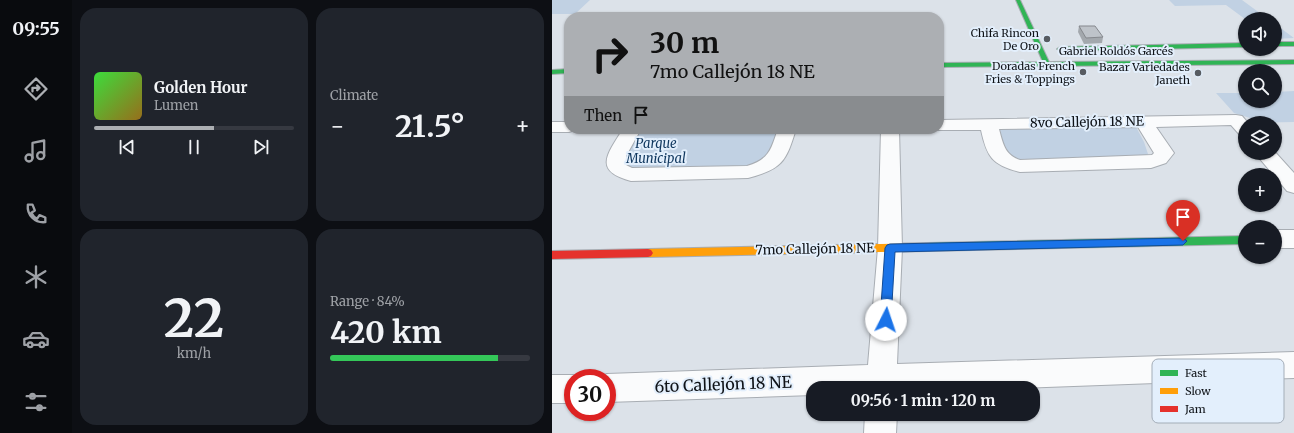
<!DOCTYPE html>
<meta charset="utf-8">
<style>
body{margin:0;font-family:Merriweather,serif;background:#20242c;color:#f1f3f6;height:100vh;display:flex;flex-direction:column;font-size:15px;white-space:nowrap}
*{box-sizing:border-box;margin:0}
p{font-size:13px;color:#9ea1a6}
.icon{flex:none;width:22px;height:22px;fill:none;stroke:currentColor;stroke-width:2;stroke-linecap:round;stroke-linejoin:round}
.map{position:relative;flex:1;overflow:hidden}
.side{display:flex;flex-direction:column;gap:8px;padding:8px;background:#0d0f14;width:480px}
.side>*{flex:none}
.hud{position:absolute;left:12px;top:12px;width:380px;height:122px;border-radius:16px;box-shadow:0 1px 3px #0004;background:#acafb3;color:#111;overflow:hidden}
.controls{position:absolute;left:686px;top:12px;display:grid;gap:8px}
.controls a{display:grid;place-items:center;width:44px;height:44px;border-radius:50%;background:#171b24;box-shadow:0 1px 3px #0004;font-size:20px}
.speed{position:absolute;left:12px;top:369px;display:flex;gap:8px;font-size:20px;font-weight:700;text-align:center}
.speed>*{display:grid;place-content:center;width:52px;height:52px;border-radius:50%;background:#171b24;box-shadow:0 1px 3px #0004;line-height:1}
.speed .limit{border:6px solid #d22;background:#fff;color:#111}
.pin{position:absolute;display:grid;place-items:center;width:34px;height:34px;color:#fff;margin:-41px -17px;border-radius:50% 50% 50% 0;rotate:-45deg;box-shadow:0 0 4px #0007}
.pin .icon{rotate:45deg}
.me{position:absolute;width:44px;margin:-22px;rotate:4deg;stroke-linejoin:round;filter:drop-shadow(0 0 3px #0008)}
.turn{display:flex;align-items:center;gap:14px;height:84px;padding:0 20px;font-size:18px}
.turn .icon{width:52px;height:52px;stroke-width:2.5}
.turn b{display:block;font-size:28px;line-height:34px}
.then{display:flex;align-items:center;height:38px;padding:0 20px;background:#0003;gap:8px;font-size:15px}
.big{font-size:30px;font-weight:700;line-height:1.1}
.side .widget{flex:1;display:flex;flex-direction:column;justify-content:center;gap:6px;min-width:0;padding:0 14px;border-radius:16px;background:#20242c}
.side .dial{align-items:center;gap:0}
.dial b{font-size:52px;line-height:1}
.song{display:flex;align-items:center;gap:12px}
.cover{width:48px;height:48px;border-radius:6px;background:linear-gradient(135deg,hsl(120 70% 55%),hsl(40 70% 35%))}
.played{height:4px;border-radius:2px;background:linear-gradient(90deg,#acafb3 60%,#363941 60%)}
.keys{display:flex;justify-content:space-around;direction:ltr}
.heat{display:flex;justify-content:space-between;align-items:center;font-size:22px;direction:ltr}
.charge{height:6px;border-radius:3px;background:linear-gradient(90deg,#34c759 84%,#363941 0)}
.side .tiles{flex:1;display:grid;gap:8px;grid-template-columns:repeat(2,1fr)}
.trip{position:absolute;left:254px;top:381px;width:234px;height:40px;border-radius:16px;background:#171b24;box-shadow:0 1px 3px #0004;font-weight:700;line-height:40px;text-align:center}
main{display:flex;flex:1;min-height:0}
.tabs{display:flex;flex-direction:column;width:72px;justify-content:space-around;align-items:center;background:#090b0e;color:#9ea1a6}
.tabs .icon{width:28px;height:28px}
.tabs .active{color:#acafb3}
.tabs b{font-size:18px;color:#f1f3f6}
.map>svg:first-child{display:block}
.green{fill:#c1d1e3}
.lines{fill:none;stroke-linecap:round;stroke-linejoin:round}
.street-casing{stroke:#a8adb3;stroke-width:2}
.fast-casing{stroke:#a8adb3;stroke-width:2}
.slow-casing{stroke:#a8adb3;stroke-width:2}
.jam-casing{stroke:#a8adb3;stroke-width:2}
.street{fill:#fafbfc;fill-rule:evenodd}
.fast{fill:#30b455;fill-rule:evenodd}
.slow{fill:#ff9f0a;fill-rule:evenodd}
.jam{fill:#e5322d;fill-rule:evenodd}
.wall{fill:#a3a8ad}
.building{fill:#bec3c9;stroke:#85888d}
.route{fill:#1a73e8;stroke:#114b97}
.poi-dot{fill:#575b61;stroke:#e3effc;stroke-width:1.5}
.labels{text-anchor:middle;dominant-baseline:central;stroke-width:4;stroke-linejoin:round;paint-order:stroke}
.far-poi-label{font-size:11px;fill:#0f1318;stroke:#e3effc;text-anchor:end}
.far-street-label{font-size:11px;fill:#0f1318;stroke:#e3effc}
.street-label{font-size:13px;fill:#0f1318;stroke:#e3effc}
.park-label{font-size:13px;font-style:italic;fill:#11385f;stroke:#e3effc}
.near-street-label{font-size:16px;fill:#0f1318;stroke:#e3effc}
.key{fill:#e3effc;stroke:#a3adb8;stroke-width:1}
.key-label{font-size:11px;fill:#0f1318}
</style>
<main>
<nav class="tabs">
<b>09:55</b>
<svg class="icon active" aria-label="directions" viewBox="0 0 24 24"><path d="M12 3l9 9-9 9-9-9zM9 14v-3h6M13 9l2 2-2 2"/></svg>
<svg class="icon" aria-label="music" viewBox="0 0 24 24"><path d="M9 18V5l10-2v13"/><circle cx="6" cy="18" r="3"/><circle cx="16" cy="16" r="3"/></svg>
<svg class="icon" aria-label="phone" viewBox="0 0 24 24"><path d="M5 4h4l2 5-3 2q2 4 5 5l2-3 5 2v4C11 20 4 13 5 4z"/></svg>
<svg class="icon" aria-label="climate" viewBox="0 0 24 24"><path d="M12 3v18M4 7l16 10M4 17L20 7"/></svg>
<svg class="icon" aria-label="car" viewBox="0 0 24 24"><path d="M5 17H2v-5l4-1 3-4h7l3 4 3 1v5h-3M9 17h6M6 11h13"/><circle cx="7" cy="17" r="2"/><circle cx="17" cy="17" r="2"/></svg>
<svg class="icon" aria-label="filters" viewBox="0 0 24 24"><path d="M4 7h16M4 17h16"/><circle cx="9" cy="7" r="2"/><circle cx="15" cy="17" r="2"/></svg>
</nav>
<section class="side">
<div class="tiles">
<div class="widget">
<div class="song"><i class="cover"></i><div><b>Golden Hour</b><p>Lumen</p></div></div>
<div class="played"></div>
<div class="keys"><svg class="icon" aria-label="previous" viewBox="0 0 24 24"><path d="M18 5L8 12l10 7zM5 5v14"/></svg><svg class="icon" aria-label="pause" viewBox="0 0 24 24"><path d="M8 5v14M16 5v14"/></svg><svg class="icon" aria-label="next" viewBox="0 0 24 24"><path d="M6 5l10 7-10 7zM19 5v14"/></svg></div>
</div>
<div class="widget"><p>Climate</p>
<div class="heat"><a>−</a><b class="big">21.5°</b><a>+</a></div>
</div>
<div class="widget dial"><b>22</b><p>km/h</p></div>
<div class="widget"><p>Range · 84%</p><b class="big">420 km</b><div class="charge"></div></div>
</div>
</section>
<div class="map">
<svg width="742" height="433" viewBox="0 0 742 433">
<rect width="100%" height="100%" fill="#dce2e9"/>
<path class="green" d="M 0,0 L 38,0 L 23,14 L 0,14 Z
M 617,0 L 690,0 L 716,19 L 693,19 L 674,5 L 623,6 Z
M 723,24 L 742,38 L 723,39 Z
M 742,91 L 742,122 L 703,123 L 698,118 L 682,113 L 664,93 L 693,93 L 693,101 L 723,101 L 723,92 Z
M 583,125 L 592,142 L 596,154 L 591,159 L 469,163 L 451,152 L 447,128 Z
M 225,130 L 217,158 L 200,166 L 80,169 L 75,164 L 72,158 L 88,132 Z"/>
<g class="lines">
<g class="street-casing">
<path id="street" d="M 684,115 L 690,116 L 696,123 L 693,123 L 693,135 L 687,134 L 679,125 L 604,127 L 622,153 L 614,163 L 599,168 L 468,172 C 440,165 435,157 429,130 L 387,130 L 382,129 L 387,129 L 387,120 ZM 586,127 L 602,153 L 600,155 L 468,160 C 453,155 451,144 447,129 Z
M 0,122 L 17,122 L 17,129 L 25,129 L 17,132 L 0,132 Z
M 71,129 L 89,129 L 74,156 L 74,165 L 80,168 L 195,166 C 218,159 219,149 226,129 L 244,129 C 234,162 230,169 196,178 L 79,181 C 40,171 56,153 71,129 Z
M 329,129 L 347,129 L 350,248 L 345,364 L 742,352 L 742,378 L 467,388 L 261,388 L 261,395 L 55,402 L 55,378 L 44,378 L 55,374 L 316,365 L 326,248 Z
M 723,152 L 742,173 L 742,193 L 735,191 L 703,153 Z
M 723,230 L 742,230 L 742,248 L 723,248 Z
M 0,375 L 21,375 L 30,378 L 21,378 L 21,403 L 0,403 Z
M 313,414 L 345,414 L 344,433 L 312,433 Z"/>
</g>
<g class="fast-casing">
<path id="fast" d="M 464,0 L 468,0 L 497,62 L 742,60 L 742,64 L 387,67 L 387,63 L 491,62 Z
M 723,42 L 742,42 L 742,46 L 723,46 Z
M 693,43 L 693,47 L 508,51 L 505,49 L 508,47 Z
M 17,69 L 17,73 L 0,74 L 0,70 Z
M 693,236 L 693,244 L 376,251 L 373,250 L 371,247 L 373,244 L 376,243 Z"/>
</g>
<g class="slow-casing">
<path id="slow" d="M 376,243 L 379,244 L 381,247 L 379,250 L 376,251 L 96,257 L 93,256 L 91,253 L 93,250 L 96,249 Z"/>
</g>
<g class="jam-casing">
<path id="jam" d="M 96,249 L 99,250 L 101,253 L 99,256 L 96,257 L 0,259 L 0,251 Z"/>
</g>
<use href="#street" class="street"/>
<use href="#fast" class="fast"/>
<use href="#slow" class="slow"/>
<use href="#jam" class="jam"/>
</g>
<path class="wall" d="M 527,26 L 551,37 L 550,43 L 532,44 L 526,32 Z"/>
<path class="building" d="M 527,26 L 543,26 L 551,37 L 534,38 Z"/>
<path class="route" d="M 631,238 L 635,241 L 631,245 L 343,252 L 339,320 L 337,324 L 334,325 L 330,324 L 328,320 L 333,248 L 335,245 L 338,244 Z"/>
<g class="poi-dot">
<circle cx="495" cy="39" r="4"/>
<circle cx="531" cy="72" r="4"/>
<circle cx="646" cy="73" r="4"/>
</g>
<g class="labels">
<g class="far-poi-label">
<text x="487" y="33">Chifa Rincon<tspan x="487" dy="13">De Oro</tspan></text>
<text x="523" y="66">Doradas French<tspan x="523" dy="13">Fries &amp; Toppings</tspan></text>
<text x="638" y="67">Bazar Variedades<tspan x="638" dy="13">Janeth</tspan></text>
</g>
<g class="far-street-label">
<text x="564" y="51">Gabriel Roldós Garcés</text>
</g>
<g class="street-label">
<text transform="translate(535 122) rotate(-1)">8vo Callejón 18 NE</text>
<text transform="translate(263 249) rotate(-1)">7mo Callejón 18 NE</text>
</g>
<g class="park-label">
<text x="104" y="143">Parque<tspan x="104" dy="15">Municipal</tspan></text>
</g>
<g class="near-street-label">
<text transform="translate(171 384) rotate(-2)">6to Callejón 18 NE</text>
</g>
</g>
<rect x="600" y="359" width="132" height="64" rx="6" class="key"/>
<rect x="608" y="370" width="18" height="6" fill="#30b455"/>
<rect x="608" y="388" width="18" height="6" fill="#ff9f0a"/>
<rect x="608" y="406" width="18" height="6" fill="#e5322d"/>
<g class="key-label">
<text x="633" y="377">Fast</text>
<text x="633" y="395">Slow</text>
<text x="633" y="413">Jam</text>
</g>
</svg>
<div class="controls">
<a><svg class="icon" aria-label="sound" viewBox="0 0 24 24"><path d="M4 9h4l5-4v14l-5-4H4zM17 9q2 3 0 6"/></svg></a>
<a><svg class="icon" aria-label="search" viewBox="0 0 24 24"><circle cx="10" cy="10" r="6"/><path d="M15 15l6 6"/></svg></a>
<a><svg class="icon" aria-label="layers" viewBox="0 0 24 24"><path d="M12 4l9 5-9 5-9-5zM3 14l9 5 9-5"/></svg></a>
<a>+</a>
<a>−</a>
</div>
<div class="speed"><div class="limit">30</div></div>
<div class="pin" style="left:631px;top:241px;background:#d93025"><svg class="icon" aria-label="arrive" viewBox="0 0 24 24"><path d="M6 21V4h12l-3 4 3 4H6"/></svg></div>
<svg class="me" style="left:334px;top:320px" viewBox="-20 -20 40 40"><circle r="19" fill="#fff"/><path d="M0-13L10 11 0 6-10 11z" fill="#1a73e8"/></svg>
<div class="trip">09:56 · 1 min · 120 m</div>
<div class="hud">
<div class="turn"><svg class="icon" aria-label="right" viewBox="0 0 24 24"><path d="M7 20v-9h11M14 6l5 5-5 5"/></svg><div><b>30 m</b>7mo Callejón 18 NE</div></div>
<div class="then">Then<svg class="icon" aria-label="arrive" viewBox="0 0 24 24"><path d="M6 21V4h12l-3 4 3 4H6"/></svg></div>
</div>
</div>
</main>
